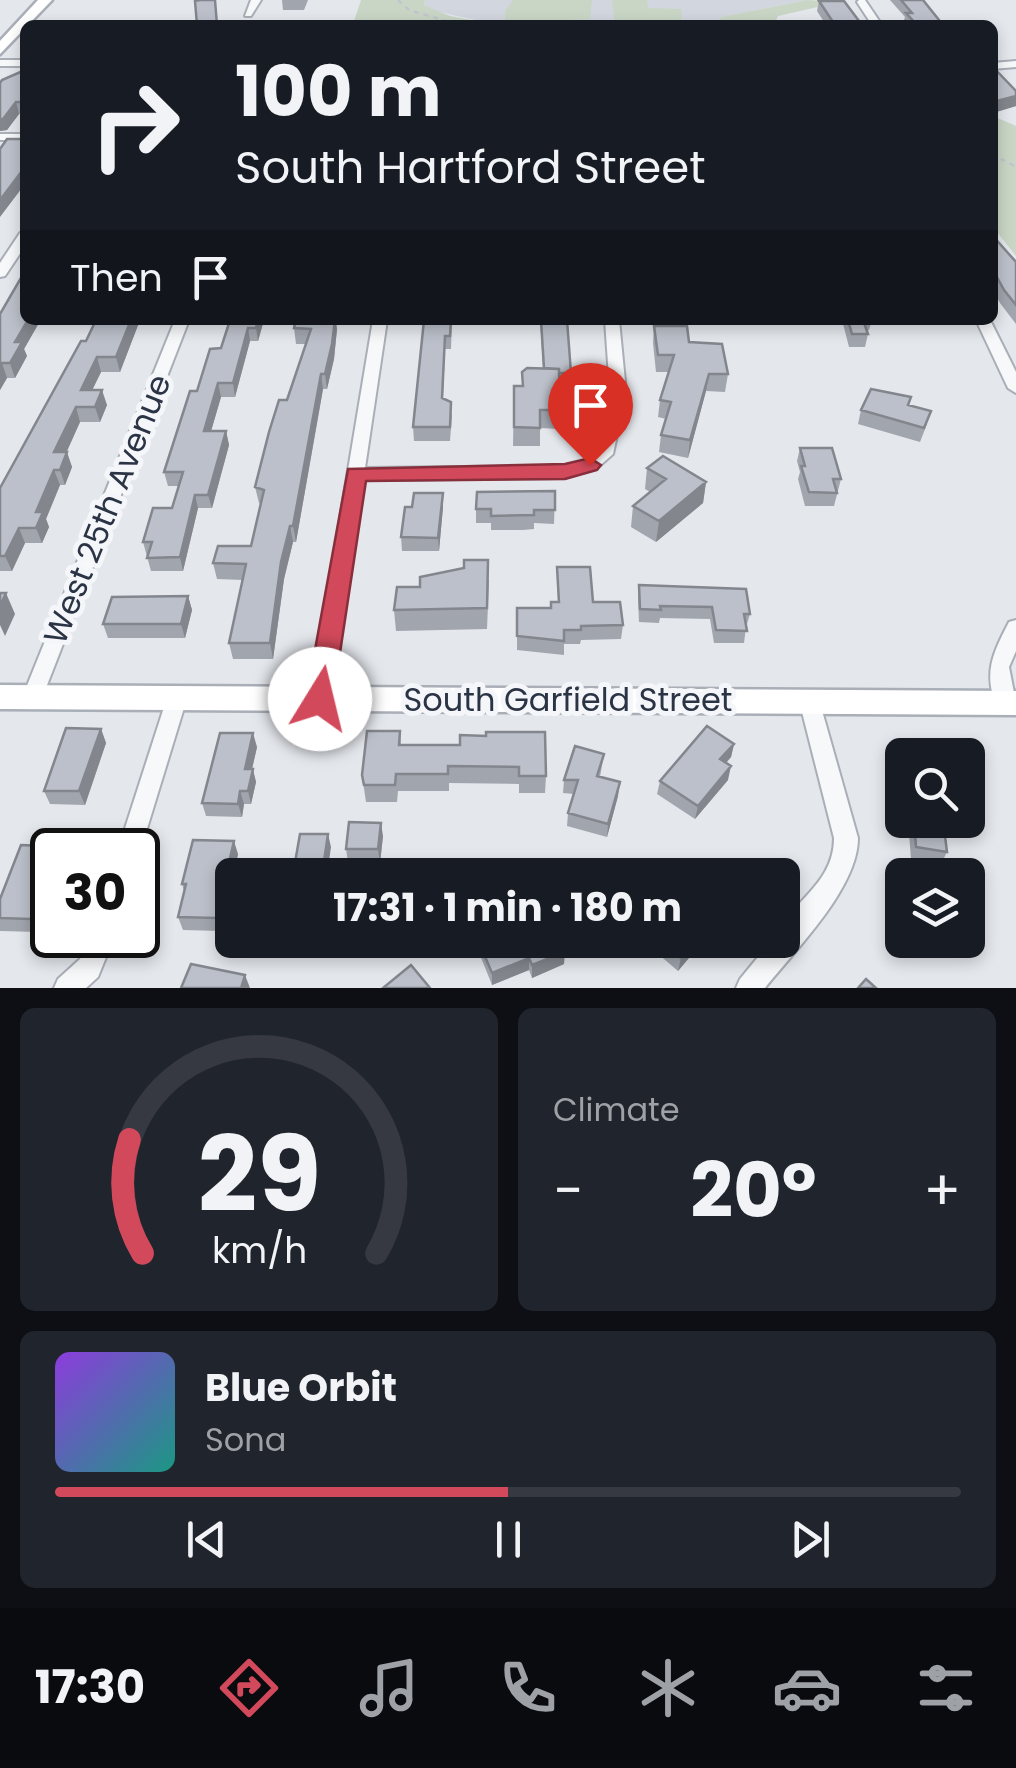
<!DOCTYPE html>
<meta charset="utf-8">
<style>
body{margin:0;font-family:Poppins,sans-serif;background:#20242c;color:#f1f3f6;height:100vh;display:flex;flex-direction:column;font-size:38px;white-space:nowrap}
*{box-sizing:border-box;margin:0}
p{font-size:32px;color:#9ea1a6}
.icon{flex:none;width:55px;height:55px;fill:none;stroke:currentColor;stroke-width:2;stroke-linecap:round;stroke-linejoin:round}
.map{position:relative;height:988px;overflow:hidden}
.drawer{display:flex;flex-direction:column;gap:20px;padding:20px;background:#0d0f14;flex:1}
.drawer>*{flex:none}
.top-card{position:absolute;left:20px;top:20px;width:978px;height:305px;border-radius:15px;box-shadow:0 5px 15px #0003;background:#171b24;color:#f1f3f6;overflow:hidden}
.tools{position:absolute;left:885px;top:738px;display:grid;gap:20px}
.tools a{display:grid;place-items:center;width:100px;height:100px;border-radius:15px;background:#171b24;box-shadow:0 5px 15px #0003;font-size:50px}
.speed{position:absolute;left:30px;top:828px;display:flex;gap:20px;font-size:50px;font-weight:700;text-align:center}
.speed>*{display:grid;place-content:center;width:130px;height:130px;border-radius:50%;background:#171b24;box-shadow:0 5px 15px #0003;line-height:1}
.speed .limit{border:5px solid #111;border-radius:15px;background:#fff;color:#111}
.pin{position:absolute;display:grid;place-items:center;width:85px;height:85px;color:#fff;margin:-102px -42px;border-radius:50% 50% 50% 0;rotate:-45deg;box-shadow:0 0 10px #0007}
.pin .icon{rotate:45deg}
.me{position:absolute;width:110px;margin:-55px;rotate:9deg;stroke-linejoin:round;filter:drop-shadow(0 0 8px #0008)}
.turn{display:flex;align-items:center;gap:35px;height:210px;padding:0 50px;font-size:45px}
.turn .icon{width:130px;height:130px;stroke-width:2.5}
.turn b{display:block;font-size:70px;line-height:85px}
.then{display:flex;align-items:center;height:95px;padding:0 50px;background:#0003;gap:20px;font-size:38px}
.big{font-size:75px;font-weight:700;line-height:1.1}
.drawer .widget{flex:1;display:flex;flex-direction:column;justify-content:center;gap:15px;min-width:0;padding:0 35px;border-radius:15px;background:#20242c}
.drawer .dial{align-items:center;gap:0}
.dial svg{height:260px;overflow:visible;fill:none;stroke:#363941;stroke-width:7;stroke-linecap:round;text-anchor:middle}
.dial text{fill:#f1f3f6;stroke:none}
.song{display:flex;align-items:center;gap:30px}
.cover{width:120px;height:120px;border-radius:15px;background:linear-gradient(135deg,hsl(270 70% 55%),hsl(170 70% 35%))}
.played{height:10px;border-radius:5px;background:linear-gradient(90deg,#d1495b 50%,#363941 50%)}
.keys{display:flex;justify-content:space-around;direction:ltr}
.heat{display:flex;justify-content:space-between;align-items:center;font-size:55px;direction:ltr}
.drawer .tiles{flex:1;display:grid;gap:20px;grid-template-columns:1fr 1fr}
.widget:last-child{grid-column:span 2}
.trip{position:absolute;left:215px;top:858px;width:585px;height:100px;border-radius:15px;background:#171b24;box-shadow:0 5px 15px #0003;font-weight:700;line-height:100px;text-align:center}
.menu{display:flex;height:160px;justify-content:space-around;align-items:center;background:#090b0e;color:#9ea1a6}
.menu .icon{width:70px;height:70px}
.menu .on{color:#d1495b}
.menu b{font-size:45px;color:#f1f3f6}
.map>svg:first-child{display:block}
.built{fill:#d2d6de}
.green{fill:#c9d6c5}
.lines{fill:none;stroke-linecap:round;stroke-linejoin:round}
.street-casing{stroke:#a9aeb7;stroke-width:4}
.secondary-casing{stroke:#a9aeb7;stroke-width:5}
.path{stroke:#c2c5cb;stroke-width:2.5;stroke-dasharray:5 5;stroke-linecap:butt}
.street{fill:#f7f8fa;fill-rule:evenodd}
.secondary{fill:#fff;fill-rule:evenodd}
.wall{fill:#a1a5ae}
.shaded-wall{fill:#83868d}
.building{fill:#bbc0ca;stroke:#83868d;stroke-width:2.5}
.route{fill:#d1495b;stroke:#882f3b;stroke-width:2.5}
.labels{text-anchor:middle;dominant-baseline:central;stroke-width:10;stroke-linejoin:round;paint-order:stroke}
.street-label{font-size:32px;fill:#2b3445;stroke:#f4f6f9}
</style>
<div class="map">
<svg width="1016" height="988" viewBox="0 0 1016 988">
<rect width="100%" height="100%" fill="#e4e7ec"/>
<path class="built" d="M 425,0 L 807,0 L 721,17 L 716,25 L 498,25 L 435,11 L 424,5 Z"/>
<path class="green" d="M 361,0 L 425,0 L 424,5 L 450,16 L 498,25 L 353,24 Z
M 513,0 L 592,0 L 590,19 L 505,23 L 505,11 Z
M 612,0 L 647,0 L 648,8 L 681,9 L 682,25 L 615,25 Z
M 807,0 L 840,2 L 778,16 L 774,25 L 716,25 L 721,17 Z
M 993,116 L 1016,126 L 1016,256 L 993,227 Z"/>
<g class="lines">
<g class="street-casing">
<path id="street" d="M 251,0 L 261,0 L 251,16 L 245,16 Z
M 859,0 L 865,0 L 882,25 L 872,25 L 857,2 Z
M 0,60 L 25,60 L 25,66 L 0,66 Z
M 1016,61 L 1016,67 L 992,69 L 992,63 Z
M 0,134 L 25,134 L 25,140 L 0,140 Z
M 25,232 L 25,246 L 5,276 L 0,277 L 0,263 L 20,233 Z
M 175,320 L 189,320 L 42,698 L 39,704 L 32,706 L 25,704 L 22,698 Z
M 373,320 L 387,320 L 365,468 L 565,466 L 584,461 L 597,452 L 610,392 L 605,320 L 619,320 L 626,392 L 613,454 L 596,469 L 565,478 L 363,480 L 330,699 L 327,705 L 320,707 L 313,705 L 310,699 Z
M 976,320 L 990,320 L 1016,372 L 1016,393 L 1008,388 Z
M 1016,620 L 1016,651 L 1009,667 L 1016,703 L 1012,709 L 1005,711 L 998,709 C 982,674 993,653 1009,622 Z
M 177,690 L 184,692 L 187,698 L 138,858 L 138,850 L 118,850 L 167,698 L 170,692 Z
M 809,692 L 816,694 L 819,700 L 858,838 C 858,888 796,949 765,988 L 736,988 L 740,979 L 772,940 L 782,940 C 782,903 834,889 834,838 L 799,700 L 802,694 Z
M 91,935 L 115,935 L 98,977 L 86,988 L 54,988 L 58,979 L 80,959 Z"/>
</g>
<g class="secondary-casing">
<path id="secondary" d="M 38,0 L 52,0 L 0,54 L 0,41 Z
M 0,685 L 1016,691 L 1016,715 L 0,709 Z"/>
</g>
<path class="path" d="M 398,0 L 409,10 L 460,25
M 760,25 L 763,16
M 992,154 L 1016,167"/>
<use href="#street" class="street"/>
<use href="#secondary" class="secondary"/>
</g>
<path class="wall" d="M 282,0 L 308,0 L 304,10 L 283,10 Z
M 890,0 L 923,0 L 943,25 L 905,25 L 903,23 L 905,17 Z
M 819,1 L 862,25 L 826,25 L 817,11 Z
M 992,66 L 1016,106 L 993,113 L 992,111 Z
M 25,70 L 25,114 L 19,114 L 7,130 L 0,131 L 0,83 Z
M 992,235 L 1016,262 L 1016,324 L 1000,303 L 992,289 Z
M 0,314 L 25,320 L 59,320 L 40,321 L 24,349 L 27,356 L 15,378 L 7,378 L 0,390 Z
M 96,320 L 140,320 L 120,372 L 101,372 L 92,390 L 107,405 L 100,422 L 80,422 L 66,452 L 72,467 L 65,485 L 60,485 L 46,519 L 49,527 L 42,543 L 25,543 L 12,571 L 0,571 L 0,488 L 86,341 Z
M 221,320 L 264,320 L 258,341 L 250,341 L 235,397 L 221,397 L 211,431 L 226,431 L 229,445 L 212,508 L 198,508 L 183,571 L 151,571 L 143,542 L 172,508 L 179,486 L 168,486 L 164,472 L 197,391 L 221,348 L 229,322 L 222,322 Z
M 424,320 L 452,320 L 451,349 L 445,349 L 443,399 L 452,415 L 450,441 L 414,441 L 413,427 Z
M 540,320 L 567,320 L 570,386 L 560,386 L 560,429 L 540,428 L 540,446 L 513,446 L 514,386 L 522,386 L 543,368 Z
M 842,320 L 872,320 L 869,330 L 867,330 L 868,334 L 865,347 L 849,347 Z
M 654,326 L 689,342 L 728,374 L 725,392 L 706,391 L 688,458 L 659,452 L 661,435 L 666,419 L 658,417 L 660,400 L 668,372 L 656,372 L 653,343 Z
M 294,328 L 337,329 L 334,359 L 327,389 L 323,389 L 296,542 L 293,542 L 284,579 L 273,659 L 233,659 L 229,643 L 243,580 L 217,579 L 213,563 L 251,546 L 261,504 L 259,503 L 255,487 L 306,344 L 296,344 Z
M 911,397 L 908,405 L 927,424 L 920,442 L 858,424 L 861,410 Z
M 800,448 L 841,479 L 834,506 L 805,506 L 798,479 L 800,472 L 797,461 Z
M 647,468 L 706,482 L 703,503 L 656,542 L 631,527 L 633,506 L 650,492 L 645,489 Z
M 555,491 L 554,524 L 534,523 L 534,529 L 523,530 L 491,530 L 491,523 L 476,523 L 476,509 Z
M 443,493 L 443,507 L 439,551 L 402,551 L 401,537 L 412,507 Z
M 557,567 L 593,602 L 623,625 L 621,639 L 581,640 L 580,644 L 564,644 L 564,655 L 517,650 L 517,608 L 551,608 L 558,602 Z
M 489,580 L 487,629 L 396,631 L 394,610 L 420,587 Z
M 639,585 L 750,614 L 746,627 L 744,643 L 714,643 L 710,619 L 660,618 L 659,623 L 639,622 L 638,597 Z
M 188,596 L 192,610 L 185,638 L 108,638 L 103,624 Z
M 101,729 L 106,743 L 85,805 L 50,804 L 44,791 Z
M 400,731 L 401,745 L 460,745 L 546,776 L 545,793 L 519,793 L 519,784 L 449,783 L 449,791 L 398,791 L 397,802 L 366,802 L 362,775 Z
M 897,741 L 902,755 L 902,809 L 891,805 L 893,753 Z
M 734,744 L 731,757 L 726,763 L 728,780 L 695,819 L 657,794 L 660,781 Z
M 257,747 L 252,769 L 256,782 L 251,804 L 244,804 L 242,817 L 206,816 L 202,803 Z
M 604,754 L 600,777 L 618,796 L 607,837 L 567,826 L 568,813 L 574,794 L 563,793 L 564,780 Z
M 908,820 L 943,820 L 947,852 L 941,864 L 911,859 Z
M 383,836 L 380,863 L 348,862 L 346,849 Z
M 52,850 L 52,896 L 38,932 L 0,931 L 0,899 Z
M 238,854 L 220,931 L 183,930 L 178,917 L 184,891 L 182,884 Z
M 475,940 L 560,940 L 564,964 L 532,978 L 529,970 L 492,985 L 476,945 Z
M 644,940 L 704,940 L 678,971 L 644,942 Z"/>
<path class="shaded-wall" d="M 1016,96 L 1016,106 L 993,113 L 997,101 Z
M 16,102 L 19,114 L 7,130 L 0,131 L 0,119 Z
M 25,167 L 25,184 L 0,217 L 0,200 Z
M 28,320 L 40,321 L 24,349 L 27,356 L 15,378 L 10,363 L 15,342 Z
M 131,320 L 140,320 L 120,372 L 116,357 Z
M 258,320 L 264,320 L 258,341 L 256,328 Z
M 335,320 L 336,320 L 337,329 L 334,359 L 327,389 L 325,374 Z
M 248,328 L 250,341 L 235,397 L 233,383 Z
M 97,357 L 101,372 L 85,405 L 81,390 Z
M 2,363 L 7,378 L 0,390 L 0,366 Z
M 321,374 L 323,389 L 296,542 L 293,526 Z
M 709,374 L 706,391 L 688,458 L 690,440 Z
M 218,383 L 221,397 L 207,445 L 204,431 Z
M 102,390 L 107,405 L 100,422 L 95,407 Z
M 76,407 L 80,422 L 60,467 L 54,452 Z
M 226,431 L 229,445 L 212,508 L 208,495 Z
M 67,452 L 72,467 L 65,485 L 60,470 Z
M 54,470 L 60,485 L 46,519 L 49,527 L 42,543 L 36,528 L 36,512 Z
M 706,482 L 703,503 L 656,542 L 659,521 Z
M 443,493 L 443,507 L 439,551 L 438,538 Z
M 195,495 L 198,508 L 183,571 L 180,557 Z
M 290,526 L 293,542 L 284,579 L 273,659 L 270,643 L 281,562 Z
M 19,528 L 25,543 L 12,571 L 5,556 Z
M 6,593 L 15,614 L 5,636 L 0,625 L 0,606 Z
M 188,596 L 192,610 L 185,638 L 181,624 Z
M 101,729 L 106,743 L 85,805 L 79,791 Z
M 253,733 L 257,747 L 249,782 L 245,769 Z
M 734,744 L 731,757 L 717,773 L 720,759 Z
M 731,766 L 728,780 L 695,819 L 698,806 Z
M 253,769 L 256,782 L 251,804 L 248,791 Z
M 620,782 L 618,796 L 607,837 L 608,824 Z
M 240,791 L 244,804 L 242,817 L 238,804 Z
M 381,823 L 383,836 L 380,863 L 378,849 Z
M 328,834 L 331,847 L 327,875 L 323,875 Z
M 234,841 L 238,854 L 220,931 L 216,918 Z
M 52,866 L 52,896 L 38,932 L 31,919 Z
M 696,940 L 704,940 L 678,971 L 681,958 Z
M 565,952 L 564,964 L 532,978 L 532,965 Z
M 529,958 L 529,970 L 492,985 L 492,973 Z
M 245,975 L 250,988 L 241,988 Z"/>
<path class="building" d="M 200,0 L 215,0 L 217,25 L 197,25 L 195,1 Z
M 901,0 L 923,0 L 943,25 L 917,25 L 906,13 L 912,13 Z
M 819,1 L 844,1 L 862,25 L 835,25 Z
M 992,66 L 1016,91 L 1016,96 L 997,101 L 992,96 Z
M 25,70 L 25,102 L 16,102 L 3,119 L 0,119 L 0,83 L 2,80 Z
M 7,139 L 25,139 L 25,167 L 0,200 L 0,149 Z
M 992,235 L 1016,262 L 1016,305 L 1004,290 L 992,268 Z
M 25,271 L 25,320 L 28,320 L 15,342 L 22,342 L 10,363 L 2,363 L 0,366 L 0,314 Z
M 96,320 L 131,320 L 116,357 L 97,357 L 81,390 L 102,390 L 95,407 L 76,407 L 54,452 L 67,452 L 60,470 L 54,470 L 36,512 L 43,512 L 36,528 L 19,528 L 5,556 L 0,556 L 0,488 L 81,341 L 86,341 Z
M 230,320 L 258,320 L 256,328 L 248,328 L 233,383 L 218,383 L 204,431 L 226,431 L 208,495 L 195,495 L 180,557 L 147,558 L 152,542 L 143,542 L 153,508 L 172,508 L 183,472 L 164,472 L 190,391 L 197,391 L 210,349 L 221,348 Z
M 296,320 L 335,320 L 332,344 L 325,374 L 321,374 L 293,526 L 290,526 L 281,562 L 270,643 L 229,643 L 246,564 L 213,563 L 218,546 L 251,546 L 264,490 L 255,487 L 269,432 L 279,400 L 287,400 L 311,329 L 294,328 Z
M 424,320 L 451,320 L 450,336 L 445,336 L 442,398 L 451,402 L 450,427 L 413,427 Z
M 541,320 L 567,320 L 571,373 L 559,373 L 559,369 L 544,368 Z
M 848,320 L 863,320 L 868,334 L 852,334 Z
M 654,326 L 687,326 L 689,342 L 722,344 L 728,374 L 709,374 L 690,440 L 661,435 L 671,402 L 660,400 L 674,355 L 658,355 Z
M 527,368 L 559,369 L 560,410 L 540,410 L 540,428 L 514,427 L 514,386 L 523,386 L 522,372 Z
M 871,389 L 911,397 L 908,405 L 931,411 L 924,428 L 861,410 Z
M 800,448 L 832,448 L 841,479 L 833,479 L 837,493 L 809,492 L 801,466 L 805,466 Z
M 663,456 L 706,482 L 659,521 L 633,506 L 666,479 L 647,468 Z
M 555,491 L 555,510 L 534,510 L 534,515 L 491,516 L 491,509 L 476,509 L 477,492 Z
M 414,493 L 443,493 L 438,538 L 401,537 L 405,507 L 412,507 Z
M 464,560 L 488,560 L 487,608 L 394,610 L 397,587 L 420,587 L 420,577 L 464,568 Z
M 557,567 L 590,567 L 593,602 L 620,602 L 623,625 L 581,626 L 581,630 L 564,630 L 564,641 L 517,636 L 517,608 L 551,608 L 551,602 L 559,602 Z
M 639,585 L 746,589 L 750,614 L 744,614 L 747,631 L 716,630 L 712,607 L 660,606 L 661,610 L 640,609 Z
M 0,593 L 6,593 L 0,606 Z
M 188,596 L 181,624 L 103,624 L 112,597 Z
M 707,726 L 734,744 L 720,759 L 731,766 L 698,806 L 660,781 Z
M 66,728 L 101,729 L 79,791 L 44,791 Z
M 367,731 L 400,731 L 399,745 L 460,745 L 460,735 L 486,736 L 486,732 L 545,732 L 546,776 L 519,776 L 519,767 L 448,766 L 448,774 L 396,774 L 395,785 L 364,785 L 362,775 Z
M 220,733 L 253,733 L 245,769 L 253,769 L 248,791 L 240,791 L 238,804 L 202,803 Z
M 897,741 L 942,753 L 942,755 L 902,755 L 902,795 L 896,793 Z
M 575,746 L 604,754 L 597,776 L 620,782 L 608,824 L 568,813 L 578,780 L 564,780 Z
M 914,820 L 943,820 L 947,852 L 916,847 Z
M 349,822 L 381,823 L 378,849 L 346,849 Z
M 300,834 L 328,834 L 322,875 L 293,874 Z
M 193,840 L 234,841 L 216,918 L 178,917 L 186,884 L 182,884 Z
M 21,845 L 61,847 L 59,850 L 52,850 L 52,866 L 31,919 L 0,918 L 0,899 Z
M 478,940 L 560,940 L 565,952 L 532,965 L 529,958 L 492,973 Z
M 659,940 L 696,940 L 681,958 Z
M 191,964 L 245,975 L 241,988 L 181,988 Z
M 411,965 L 430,988 L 383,988 Z
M 866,979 L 876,988 L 858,988 Z"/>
<path class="route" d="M 590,458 L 601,465 L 597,470 L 565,479 L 366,481 L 333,699 L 329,706 L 320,710 L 310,706 L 306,699 L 348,469 L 565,464 Z"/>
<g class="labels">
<g class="street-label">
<text transform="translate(107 509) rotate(-68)">West 25th Avenue</text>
<text x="568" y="699">South Garfield Street</text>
</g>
</g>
</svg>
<div class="tools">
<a><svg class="icon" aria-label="search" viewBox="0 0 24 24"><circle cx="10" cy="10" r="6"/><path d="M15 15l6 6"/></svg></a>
<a><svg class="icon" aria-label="layers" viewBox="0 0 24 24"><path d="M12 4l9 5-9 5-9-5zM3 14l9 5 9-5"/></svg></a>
</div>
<div class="speed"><div class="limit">30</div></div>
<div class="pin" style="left:590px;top:465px;background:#d93025"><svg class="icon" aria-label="arrive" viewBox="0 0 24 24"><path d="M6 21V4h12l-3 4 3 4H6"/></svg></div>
<svg class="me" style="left:320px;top:699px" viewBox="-20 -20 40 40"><circle r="19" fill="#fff"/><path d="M0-13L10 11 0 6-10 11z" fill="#d1495b"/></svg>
<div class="trip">17:31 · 1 min · 180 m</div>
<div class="top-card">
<div class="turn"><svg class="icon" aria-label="right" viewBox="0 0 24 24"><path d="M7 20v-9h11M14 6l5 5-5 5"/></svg><div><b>100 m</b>South Hartford Street</div></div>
<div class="then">Then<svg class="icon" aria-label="arrive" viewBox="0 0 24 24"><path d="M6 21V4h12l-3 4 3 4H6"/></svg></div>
</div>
</div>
<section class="drawer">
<div class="tiles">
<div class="widget dial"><svg viewBox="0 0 100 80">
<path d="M14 69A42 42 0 1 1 86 69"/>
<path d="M14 69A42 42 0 0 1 10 34" stroke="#d1495b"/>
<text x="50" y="56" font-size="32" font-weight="700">29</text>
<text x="50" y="72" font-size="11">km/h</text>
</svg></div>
<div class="widget"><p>Climate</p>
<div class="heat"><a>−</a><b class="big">20°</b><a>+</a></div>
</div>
<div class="widget">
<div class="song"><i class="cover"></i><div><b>Blue Orbit</b><p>Sona</p></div></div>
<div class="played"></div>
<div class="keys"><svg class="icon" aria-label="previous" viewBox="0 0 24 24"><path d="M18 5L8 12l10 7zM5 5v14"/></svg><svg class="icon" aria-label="pause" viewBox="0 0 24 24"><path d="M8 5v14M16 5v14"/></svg><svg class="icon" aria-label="next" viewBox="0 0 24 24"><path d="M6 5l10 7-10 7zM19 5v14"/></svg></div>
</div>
</div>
</section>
<nav class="menu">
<b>17:30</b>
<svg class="icon on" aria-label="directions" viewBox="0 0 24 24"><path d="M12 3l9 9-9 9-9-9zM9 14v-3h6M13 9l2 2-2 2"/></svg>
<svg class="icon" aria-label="music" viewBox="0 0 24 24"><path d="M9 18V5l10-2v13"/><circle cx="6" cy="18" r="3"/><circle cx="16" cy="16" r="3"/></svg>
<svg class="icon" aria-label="phone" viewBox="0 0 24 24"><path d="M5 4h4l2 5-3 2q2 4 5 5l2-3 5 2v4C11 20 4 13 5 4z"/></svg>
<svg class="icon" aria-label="climate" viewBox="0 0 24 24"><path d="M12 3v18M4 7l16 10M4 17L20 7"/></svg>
<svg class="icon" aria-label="car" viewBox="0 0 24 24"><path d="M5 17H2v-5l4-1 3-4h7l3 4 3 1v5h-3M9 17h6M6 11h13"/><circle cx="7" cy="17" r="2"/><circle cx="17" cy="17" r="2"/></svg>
<svg class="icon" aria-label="filters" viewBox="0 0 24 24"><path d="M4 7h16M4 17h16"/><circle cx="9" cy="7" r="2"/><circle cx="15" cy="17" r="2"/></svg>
</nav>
